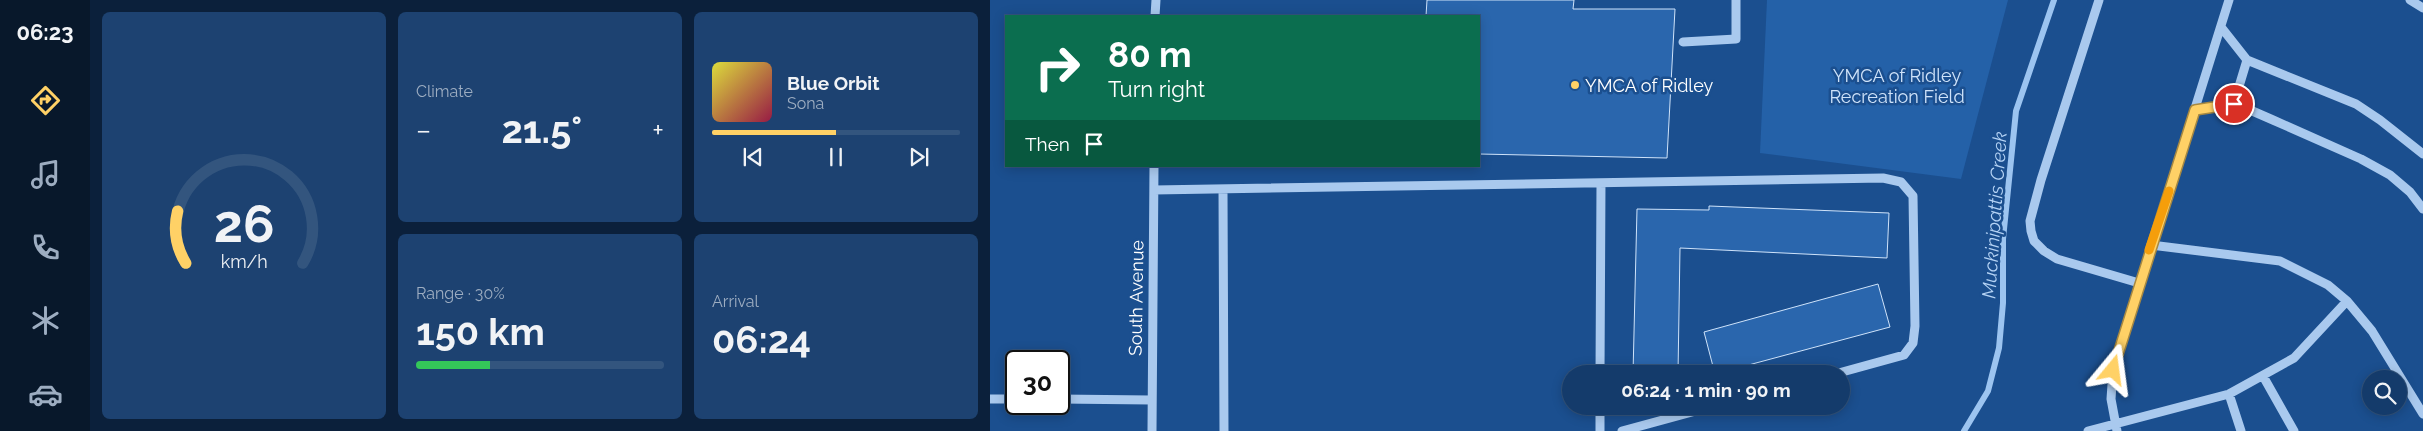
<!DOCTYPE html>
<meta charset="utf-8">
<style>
body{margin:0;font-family:Raleway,sans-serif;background:#1d4271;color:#f1f3f6;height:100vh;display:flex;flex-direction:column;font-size:19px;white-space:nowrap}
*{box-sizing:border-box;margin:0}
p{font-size:16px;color:#9dadc1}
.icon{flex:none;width:28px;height:28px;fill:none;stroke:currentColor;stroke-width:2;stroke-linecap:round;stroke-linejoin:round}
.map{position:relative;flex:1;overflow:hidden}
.drawer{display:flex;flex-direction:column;gap:12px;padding:12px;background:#0b203b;width:900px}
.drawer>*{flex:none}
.banner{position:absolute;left:15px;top:15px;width:475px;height:152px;border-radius:0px;box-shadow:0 2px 12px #0003,0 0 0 1px #33557e;background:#0b6e4f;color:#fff;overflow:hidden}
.tools{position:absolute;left:1372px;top:370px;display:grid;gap:10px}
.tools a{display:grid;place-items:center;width:45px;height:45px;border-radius:50%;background:#143b6b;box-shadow:0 2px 12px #0003,0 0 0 1px #33557e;font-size:25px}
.speed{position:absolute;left:15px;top:350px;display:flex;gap:10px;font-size:25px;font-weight:700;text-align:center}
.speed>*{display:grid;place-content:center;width:65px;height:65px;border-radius:50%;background:#143b6b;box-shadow:0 2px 12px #0003,0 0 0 1px #33557e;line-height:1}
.speed .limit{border:2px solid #111;border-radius:8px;background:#fff;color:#111}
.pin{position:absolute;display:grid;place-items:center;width:42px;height:42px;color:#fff;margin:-21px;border:2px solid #fff;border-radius:50%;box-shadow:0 1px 5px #0007}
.me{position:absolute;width:55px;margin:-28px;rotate:16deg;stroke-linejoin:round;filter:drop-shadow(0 0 4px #0008)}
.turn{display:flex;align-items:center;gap:18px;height:105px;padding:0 20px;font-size:22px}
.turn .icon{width:65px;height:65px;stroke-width:2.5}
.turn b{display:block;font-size:35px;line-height:42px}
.then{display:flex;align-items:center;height:48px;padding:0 20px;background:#0003;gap:10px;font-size:19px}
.big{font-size:38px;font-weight:700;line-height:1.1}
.drawer .widget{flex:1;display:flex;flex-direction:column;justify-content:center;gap:8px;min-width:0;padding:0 18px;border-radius:8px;background:#1d4271}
.drawer .dial{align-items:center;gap:0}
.dial svg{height:130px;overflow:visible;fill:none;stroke:#33557e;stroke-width:7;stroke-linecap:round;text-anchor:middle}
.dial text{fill:#f1f3f6;stroke:none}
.song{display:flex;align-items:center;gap:15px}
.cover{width:60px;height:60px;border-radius:8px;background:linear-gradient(135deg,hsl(60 70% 55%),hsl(340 70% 35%))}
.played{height:5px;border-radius:2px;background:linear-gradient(90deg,#ffd166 50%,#33557e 50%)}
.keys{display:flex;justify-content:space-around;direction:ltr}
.heat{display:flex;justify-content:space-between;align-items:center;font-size:28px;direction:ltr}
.charge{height:8px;border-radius:4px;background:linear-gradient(90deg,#34c759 30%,#33557e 0)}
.drawer .tiles{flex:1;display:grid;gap:12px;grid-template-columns:repeat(3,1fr)}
.widget:first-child{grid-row:span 2}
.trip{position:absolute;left:572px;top:365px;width:288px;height:50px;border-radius:25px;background:#143b6b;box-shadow:0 2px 12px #0003,0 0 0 1px #33557e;font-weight:700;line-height:50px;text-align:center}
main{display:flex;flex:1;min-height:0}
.tabs{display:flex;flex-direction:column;width:90px;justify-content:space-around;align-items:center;background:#08182b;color:#9dadc1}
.tabs .icon{width:35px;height:35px}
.tabs .on{color:#ffd166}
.tabs b{font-size:22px;color:#f1f3f6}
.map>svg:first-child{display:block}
.green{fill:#2461a8}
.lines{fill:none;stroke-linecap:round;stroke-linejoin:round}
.stream{stroke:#9cc4f0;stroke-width:6}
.building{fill:#2a66ad;stroke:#cfe3fa}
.minor{stroke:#a9c9ee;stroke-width:9}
.route-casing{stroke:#a68842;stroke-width:12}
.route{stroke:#ffd166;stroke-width:9}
.slow{stroke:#f59e0b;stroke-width:9}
.poi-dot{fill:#ffd166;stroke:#1b4f8f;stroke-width:2}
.labels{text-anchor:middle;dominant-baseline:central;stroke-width:5;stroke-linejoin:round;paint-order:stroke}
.park-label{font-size:18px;fill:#cfe3fa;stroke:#1b4f8f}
.poi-label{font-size:18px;fill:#fff;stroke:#1b4f8f;text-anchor:start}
.street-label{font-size:18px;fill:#fff;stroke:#1b4f8f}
.water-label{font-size:19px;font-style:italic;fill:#b5d3f5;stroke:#1b4f8f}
</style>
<main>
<nav class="tabs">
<b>06:23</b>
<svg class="icon on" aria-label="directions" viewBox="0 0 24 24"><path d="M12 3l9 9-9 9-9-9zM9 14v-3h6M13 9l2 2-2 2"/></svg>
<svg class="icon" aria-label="music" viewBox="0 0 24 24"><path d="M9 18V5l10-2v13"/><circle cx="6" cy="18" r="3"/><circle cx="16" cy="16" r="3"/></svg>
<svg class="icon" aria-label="phone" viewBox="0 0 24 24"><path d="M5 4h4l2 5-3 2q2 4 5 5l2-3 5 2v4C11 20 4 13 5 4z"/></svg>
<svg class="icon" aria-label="climate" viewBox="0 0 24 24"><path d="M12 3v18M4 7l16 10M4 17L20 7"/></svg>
<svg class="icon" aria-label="car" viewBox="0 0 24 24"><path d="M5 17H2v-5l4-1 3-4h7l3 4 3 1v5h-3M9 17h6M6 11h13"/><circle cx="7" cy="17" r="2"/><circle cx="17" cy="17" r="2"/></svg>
</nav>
<section class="drawer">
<div class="tiles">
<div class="widget dial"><svg viewBox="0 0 100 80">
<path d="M14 69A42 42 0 1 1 86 69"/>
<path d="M14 69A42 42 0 0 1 9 37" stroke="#ffd166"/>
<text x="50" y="56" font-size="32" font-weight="700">26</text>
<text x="50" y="72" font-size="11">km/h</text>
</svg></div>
<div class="widget"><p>Climate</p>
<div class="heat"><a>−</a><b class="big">21.5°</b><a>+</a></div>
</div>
<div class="widget">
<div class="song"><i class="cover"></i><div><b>Blue Orbit</b><p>Sona</p></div></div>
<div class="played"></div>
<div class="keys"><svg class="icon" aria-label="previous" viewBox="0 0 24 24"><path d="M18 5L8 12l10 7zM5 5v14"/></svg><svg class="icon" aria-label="pause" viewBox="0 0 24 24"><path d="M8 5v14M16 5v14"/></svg><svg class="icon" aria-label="next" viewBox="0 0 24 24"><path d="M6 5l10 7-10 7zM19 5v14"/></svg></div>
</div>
<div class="widget"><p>Range · 30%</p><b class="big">150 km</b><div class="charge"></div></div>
<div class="widget"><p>Arrival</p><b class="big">06:24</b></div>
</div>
</section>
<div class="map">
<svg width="1433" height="431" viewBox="0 0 1433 431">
<rect width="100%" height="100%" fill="#1b4f8f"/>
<path class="green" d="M 777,0 L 1018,0 L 971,179 L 770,153 Z"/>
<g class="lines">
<path class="stream" d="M 974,431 L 998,391 L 1009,348 L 1013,303 L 1013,239 L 1026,111 L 1064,0"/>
</g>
<path class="building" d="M 437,0 L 584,0 L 583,9 L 685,9 L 677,158 L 489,154 L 489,16 L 436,16 Z
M 719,206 L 899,213 L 897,258 L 690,248 L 688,374 L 643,374 L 647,209 L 719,210 Z
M 888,284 L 900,327 L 725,374 L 714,332 Z"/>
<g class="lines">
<path class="minor" d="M 1109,0 L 1051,180 L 1040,221 L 1041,231 L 1044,241 L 1054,251 L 1067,259 L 1149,283
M 1420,0 L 1433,8
M 165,16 L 166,0
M 1231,27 L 1257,60 L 1366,104 L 1390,120 L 1433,154
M 693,42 L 746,39 L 746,0
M 1244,103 L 1257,60
M 1205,110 L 1244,103 L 1283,120 L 1371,159 L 1400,175 L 1420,192 L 1433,209
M 233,189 L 234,431
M 164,190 L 893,178 L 911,182 L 923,196 L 925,326 L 923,343 L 914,355 L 845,374
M 1161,245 L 1290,261 L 1338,285 L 1357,301 L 1382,331 L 1433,414
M 610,374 L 611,183
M 1273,376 L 1304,431
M 1239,394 L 1251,431
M 0,399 L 26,399
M 69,399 L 161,400
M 162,431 L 164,166
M 610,431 L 610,406
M 632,431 L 724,406
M 1098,431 L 1239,394 L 1304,358 L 1357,301
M 1127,431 L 1121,399 L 1123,370 L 1239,0"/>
</g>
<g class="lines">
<g class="route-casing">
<path id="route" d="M 1123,370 L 1205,110 L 1244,104"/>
</g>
<use href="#route" class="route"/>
<path class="slow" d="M 1159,250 L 1179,191"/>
</g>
<circle class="poi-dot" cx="585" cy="85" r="5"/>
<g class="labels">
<g class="park-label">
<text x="907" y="75">YMCA of Ridley<tspan x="907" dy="21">Recreation Field</tspan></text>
</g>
<g class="poi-label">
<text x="595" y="85">YMCA of Ridley</text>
</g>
<g class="street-label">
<text transform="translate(146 298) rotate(-89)">South Avenue</text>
</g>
<g class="water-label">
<text transform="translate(1004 215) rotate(-86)">Muckinipattis Creek</text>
</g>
</g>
</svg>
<div class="tools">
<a><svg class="icon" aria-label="search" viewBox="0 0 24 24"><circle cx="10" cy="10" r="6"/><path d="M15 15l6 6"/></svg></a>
</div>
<div class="speed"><div class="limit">30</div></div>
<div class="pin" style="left:1244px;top:104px;background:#d93025"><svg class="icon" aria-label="arrive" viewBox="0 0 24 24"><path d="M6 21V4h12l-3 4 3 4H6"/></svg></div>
<svg class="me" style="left:1123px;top:370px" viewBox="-20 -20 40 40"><path d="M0-17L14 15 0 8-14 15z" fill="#ffd166" stroke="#fff" stroke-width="4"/></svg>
<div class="trip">06:24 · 1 min · 90 m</div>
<div class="banner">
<div class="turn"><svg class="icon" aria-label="right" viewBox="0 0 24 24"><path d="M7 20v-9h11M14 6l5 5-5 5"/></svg><div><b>80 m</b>Turn right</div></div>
<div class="then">Then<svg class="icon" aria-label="arrive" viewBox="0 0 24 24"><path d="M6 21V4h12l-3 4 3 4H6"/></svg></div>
</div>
</div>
</main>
